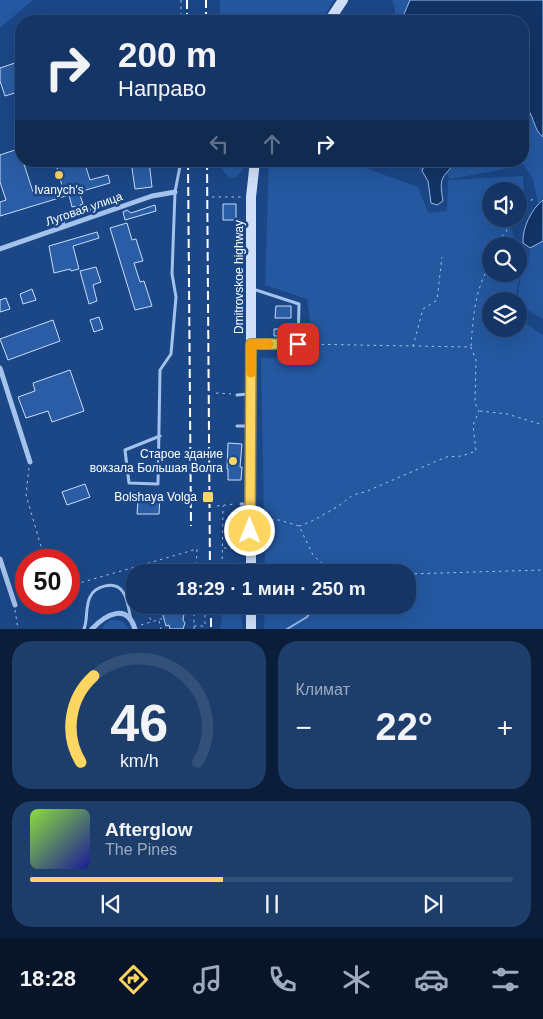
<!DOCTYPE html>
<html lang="ru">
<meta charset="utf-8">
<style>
body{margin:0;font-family:Arial,sans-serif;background:#1d3d6b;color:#f1f3f6;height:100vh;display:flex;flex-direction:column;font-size:19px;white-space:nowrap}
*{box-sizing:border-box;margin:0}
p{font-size:16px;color:#9dabbf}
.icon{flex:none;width:28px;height:28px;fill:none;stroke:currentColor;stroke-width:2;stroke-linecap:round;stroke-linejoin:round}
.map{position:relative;height:629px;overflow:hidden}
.drawer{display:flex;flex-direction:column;gap:12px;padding:12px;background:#0b1d38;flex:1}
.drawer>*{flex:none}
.hud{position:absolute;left:15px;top:15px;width:514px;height:152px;border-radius:20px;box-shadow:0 5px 20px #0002,0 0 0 1px #335079;background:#143565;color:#f1f3f6;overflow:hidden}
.buttons{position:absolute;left:482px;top:182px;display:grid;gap:10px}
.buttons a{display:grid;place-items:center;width:45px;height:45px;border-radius:50%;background:#143565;box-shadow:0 5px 20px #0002,0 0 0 1px #335079;font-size:25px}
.speed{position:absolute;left:15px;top:549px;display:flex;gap:10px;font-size:25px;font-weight:700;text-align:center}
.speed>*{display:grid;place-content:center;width:65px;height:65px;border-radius:50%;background:#143565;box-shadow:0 5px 20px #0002,0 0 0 1px #335079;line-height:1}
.speed .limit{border:8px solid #d22;background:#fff;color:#111}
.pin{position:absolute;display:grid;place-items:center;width:42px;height:42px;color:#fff;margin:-21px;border-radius:10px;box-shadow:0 2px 8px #0006}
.me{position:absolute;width:55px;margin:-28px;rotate:0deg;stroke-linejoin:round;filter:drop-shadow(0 0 4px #0008)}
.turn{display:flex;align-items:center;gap:18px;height:105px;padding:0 20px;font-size:22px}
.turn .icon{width:65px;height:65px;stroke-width:2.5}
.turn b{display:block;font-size:35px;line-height:42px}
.lanes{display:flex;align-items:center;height:48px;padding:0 20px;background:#0003;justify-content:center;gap:25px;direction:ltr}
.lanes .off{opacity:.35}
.big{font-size:38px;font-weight:800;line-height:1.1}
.drawer .widget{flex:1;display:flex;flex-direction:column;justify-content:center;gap:8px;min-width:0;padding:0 18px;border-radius:20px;background:#1d3d6b}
.drawer .dial{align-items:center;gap:0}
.dial svg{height:130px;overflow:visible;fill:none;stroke:#335079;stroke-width:7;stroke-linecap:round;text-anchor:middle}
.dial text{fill:#f1f3f6;stroke:none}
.song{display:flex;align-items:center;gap:15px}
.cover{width:60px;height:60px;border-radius:8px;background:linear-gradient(135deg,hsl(90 70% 55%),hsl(240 70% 35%))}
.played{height:5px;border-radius:2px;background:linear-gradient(90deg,#fdd561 40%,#335079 40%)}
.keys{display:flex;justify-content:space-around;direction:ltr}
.heat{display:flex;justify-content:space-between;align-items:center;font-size:28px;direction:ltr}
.drawer .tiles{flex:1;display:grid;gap:12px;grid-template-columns:1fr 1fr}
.widget:last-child{grid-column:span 2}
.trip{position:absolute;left:126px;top:564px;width:290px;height:50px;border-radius:20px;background:#143565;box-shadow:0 5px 20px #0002,0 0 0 1px #335079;font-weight:800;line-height:50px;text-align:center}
.dock{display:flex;height:80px;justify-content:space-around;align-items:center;background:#081528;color:#9dabbf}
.dock .icon{width:35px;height:35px}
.dock .current{color:#fdd561}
.dock b{font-size:22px;color:#f1f3f6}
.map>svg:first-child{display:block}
.green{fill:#2458a0}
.water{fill:#123365;stroke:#97bcee}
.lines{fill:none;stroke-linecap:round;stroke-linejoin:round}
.stream{stroke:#97bcee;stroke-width:2}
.building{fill:#2a5da5;stroke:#c9ddf9}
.path{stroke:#a4c2ec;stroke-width:1;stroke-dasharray:2.5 4;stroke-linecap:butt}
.service{stroke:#a4c2ec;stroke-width:3}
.minor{stroke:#a4c2ec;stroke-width:5}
.secondary{stroke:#d0e0f9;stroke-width:10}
.rail{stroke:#fff;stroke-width:2;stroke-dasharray:9 4;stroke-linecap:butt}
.route-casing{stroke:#a48a3f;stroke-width:12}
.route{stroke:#fdd561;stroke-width:9}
.slow{stroke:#f59e0b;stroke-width:9}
.poi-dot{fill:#fdd561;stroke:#1b4787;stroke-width:2}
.labels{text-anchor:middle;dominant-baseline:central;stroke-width:5;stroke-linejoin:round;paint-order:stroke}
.poi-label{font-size:12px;fill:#fff;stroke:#1b4787;text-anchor:end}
.street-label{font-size:12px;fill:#fff;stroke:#1b4787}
</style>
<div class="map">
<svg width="543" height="629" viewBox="0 0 543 629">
<rect width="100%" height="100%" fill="#1b4787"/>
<path class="green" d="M 0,0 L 33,0 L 0,28 Z
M 220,0 L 334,0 L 321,21 L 220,21 Z
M 392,0 L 410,0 L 401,21 L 395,21 L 395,7 Z
M 523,106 C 535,112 532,129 543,137 L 543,200 L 538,204 L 533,179 L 524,165 L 517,163 L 500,170 L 450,179 L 446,173 L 457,161 L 522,161 Z
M 219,161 L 246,161 C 238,183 227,184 219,161 Z
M 269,161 L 352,161 L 357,165 L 418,187 L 428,213 L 447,211 L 448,180 L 523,176 L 525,207 L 519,216 L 519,191 L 491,191 L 491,219 L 517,219 L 511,228 L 517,246 L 491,246 L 491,274 L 519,274 L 519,251 L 522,260 L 515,301 L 491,301 L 491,329 L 519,329 L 519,319 L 543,335 L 543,629 L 264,629 L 265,605 L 408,605 L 408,572 L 265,572 L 261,358 L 315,357 L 307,299 L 265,285 Z
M 366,161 L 426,161 L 422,171 L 415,163 C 400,166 379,173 366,161 Z
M 543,241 L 543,319 L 523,307 L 518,295 L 521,274 L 528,266 L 530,248 Z
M 223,610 L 240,611 L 243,629 L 220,629 Z
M 111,620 L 122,621 L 129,629 L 102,629 L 106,623 Z"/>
<path class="water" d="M 410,0 L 543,0 L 543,137 C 532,129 535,112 523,106 L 522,21 L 401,21 Z
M 426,161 L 457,161 C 441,179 439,177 443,201 L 437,205 L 431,203 L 428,181 L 422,171 Z
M 543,200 L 543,241 L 530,248 L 523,243 C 522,229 531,209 543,200 Z"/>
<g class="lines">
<path class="stream" d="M 287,629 L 307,617 L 315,605"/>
</g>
<path class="building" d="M 21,61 L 21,91 L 5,96 L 0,81 L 0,68 Z
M 21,148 L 21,161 L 23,161 L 33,192 L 43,189 L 45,194 L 63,189 L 55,161 L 84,161 L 90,180 L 108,175 L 110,183 L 79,192 L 83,204 L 80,205 L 81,209 L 79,210 L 76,210 L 75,206 L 72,207 L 69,195 L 0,216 L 0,202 L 6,200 L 0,182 L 0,155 Z
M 131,161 L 149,161 L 152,187 L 135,189 Z
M 223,204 L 236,204 L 236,220 L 223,220 Z
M 155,205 L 156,211 L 125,220 L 123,212 L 127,210 L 131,213 Z
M 127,223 L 132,240 L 136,239 L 143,261 L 134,263 L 140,282 L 144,281 L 152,306 L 135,310 L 110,228 Z
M 97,232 L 99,238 L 73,246 L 79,269 L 71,271 L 70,269 L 54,273 L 49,246 Z
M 96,267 L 101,282 L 93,285 L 97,301 L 89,304 L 80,271 Z
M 32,289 L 36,300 L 23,304 L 20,294 Z
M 6,298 L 10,309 L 0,312 L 0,300 Z
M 276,306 L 291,306 L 291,318 L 275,318 Z
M 99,317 L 103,329 L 94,332 L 90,320 Z
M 53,320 L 60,341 L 8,360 L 0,339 Z
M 274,329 L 295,329 L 295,336 L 274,336 Z
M 70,370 L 84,411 L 52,422 L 48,411 L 26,418 L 18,397 L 35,391 L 33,383 Z
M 228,443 L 242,444 L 240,467 L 242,467 L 241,480 L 228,480 L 228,469 L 227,469 Z
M 85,484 L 90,497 L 67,505 L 62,492 Z
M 128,494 L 160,496 L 159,514 L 137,514 L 138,501 L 128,501 Z
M 160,605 L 179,605 L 183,609 L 184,614 L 183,620 L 185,623 L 183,629 L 170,629 L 169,625 L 166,626 Z"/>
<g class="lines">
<path class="path" d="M 181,0 L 181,21
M 499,191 L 501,187 L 509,191
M 519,196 L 528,201 L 535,199
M 212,197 L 243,197
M 493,246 L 507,231 L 503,219
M 302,344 L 413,346 L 423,309 L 437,300 L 442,257
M 471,346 C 473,317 475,288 491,263
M 216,393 L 231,394
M 480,411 L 507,414 L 543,425
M 29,468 L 26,495 L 45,560
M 217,506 L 234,504
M 258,519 L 279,520 L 299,526 L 313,555 L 331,572
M 299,526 C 312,522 323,515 335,508 C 349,500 347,495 365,492 L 446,457 L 462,456 L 476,451 L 473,425 L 479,411 L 475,403 L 476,360 L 471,347 L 413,346
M 224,548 L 242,549
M 135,567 L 197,549 L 196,572
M 222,572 L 223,506
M 408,574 L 543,570
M 69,586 L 135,567 L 136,572
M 146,605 L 151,621
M 205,608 L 242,606
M 15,610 L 18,629
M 184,612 L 193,610
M 159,621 L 161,629
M 141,625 L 164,618
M 194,626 L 205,626 L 205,605
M 194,629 L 194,605"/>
<path class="service" d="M 82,212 L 89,209 L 96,215
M 63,226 L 64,218 L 77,213
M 252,344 L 298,344 L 299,304 L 253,289
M 237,395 L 248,394
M 237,426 L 249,426
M 160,436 L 125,450 L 129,483 L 158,484 L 160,370 L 171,354 L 176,297 L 172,274 L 175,192 L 181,161
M 241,504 L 250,504
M 84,629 C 88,619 85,607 90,597 C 95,586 115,580 123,592 C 128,599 129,612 131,620"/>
<path class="minor" d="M 0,249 L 152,196 L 175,192
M 0,368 L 30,462
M 0,559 L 15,605
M 92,629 C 106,614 127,603 135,629"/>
<path class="secondary" d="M 329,21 L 343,0
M 251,572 L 251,197 L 255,161
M 251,629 L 251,605"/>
<path class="rail" d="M 187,0 L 187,21
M 206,21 L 206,0
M 188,161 L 191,526
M 207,161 L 210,572
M 211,605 L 211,629"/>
</g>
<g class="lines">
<g class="route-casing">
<path id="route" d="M 250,531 L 251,344 L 298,344"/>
</g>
<use href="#route" class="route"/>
<path class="slow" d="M 251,373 L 251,344 L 269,344"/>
</g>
<g class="poi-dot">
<circle cx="59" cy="175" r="5"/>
<circle cx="233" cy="461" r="5"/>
<rect x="202" y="491" width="12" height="12" rx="2.5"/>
</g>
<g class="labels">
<g class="poi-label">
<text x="59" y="190" text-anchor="middle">Ivanych's</text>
<text x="223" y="454">Старое здание<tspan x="223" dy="14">вокзала Большая Волга</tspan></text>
<text x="197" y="497">Bolshaya Volga</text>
</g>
<g class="street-label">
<text transform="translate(84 209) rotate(-19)">Луговая улица</text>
<text transform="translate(239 277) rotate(-90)">Dmitrovskoe highway</text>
</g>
</g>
</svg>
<div class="buttons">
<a><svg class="icon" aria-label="sound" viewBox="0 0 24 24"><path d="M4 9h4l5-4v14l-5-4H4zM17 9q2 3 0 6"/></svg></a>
<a><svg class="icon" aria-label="search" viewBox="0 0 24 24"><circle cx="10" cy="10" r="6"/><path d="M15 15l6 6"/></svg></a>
<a><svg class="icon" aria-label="layers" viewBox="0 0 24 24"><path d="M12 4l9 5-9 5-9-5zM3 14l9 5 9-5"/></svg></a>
</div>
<div class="speed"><div class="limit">50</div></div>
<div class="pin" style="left:298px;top:344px;background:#d93025"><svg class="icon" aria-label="arrive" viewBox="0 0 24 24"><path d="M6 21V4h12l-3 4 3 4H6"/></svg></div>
<svg class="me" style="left:250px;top:531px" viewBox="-20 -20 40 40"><circle r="17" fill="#fdd561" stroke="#fff" stroke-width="3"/><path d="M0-11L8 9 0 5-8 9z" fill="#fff"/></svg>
<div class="trip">18:29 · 1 мин · 250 m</div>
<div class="hud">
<div class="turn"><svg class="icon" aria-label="right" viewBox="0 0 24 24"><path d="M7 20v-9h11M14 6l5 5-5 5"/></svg><div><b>200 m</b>Направо</div></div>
<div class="lanes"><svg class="icon off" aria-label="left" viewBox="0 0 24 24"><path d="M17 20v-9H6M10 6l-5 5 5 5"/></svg><svg class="icon off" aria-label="ahead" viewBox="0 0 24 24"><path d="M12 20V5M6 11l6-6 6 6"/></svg><svg class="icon" aria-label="right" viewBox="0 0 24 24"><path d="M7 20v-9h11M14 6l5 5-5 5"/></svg></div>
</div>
</div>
<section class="drawer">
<div class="tiles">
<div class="widget dial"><svg viewBox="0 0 100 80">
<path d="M14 69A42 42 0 1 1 86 69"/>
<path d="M14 69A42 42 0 0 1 22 16" stroke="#fdd561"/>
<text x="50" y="56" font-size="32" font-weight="700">46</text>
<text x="50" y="72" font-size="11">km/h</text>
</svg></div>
<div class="widget"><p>Климат</p>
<div class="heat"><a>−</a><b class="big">22°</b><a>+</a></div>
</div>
<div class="widget">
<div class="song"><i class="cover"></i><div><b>Afterglow</b><p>The Pines</p></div></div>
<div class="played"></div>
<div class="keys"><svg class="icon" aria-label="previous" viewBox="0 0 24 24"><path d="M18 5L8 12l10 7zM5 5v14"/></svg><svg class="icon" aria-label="pause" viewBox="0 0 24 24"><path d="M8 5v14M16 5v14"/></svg><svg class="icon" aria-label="next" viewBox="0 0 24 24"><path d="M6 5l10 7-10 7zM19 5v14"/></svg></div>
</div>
</div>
</section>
<nav class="dock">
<b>18:28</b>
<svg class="icon current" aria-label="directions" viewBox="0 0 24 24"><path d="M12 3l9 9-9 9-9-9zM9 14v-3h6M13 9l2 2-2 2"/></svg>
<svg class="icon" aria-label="music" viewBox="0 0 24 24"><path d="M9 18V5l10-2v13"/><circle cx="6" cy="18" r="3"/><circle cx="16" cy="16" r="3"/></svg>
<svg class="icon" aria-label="phone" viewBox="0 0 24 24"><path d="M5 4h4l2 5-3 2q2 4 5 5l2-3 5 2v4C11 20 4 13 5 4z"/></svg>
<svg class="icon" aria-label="climate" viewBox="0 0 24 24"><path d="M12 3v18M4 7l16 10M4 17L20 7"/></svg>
<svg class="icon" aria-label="car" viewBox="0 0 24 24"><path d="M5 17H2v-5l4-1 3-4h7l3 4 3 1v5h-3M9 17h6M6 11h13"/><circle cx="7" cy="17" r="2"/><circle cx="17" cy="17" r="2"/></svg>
<svg class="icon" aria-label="filters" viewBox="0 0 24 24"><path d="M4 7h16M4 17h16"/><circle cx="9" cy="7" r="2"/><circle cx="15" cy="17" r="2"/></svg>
</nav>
